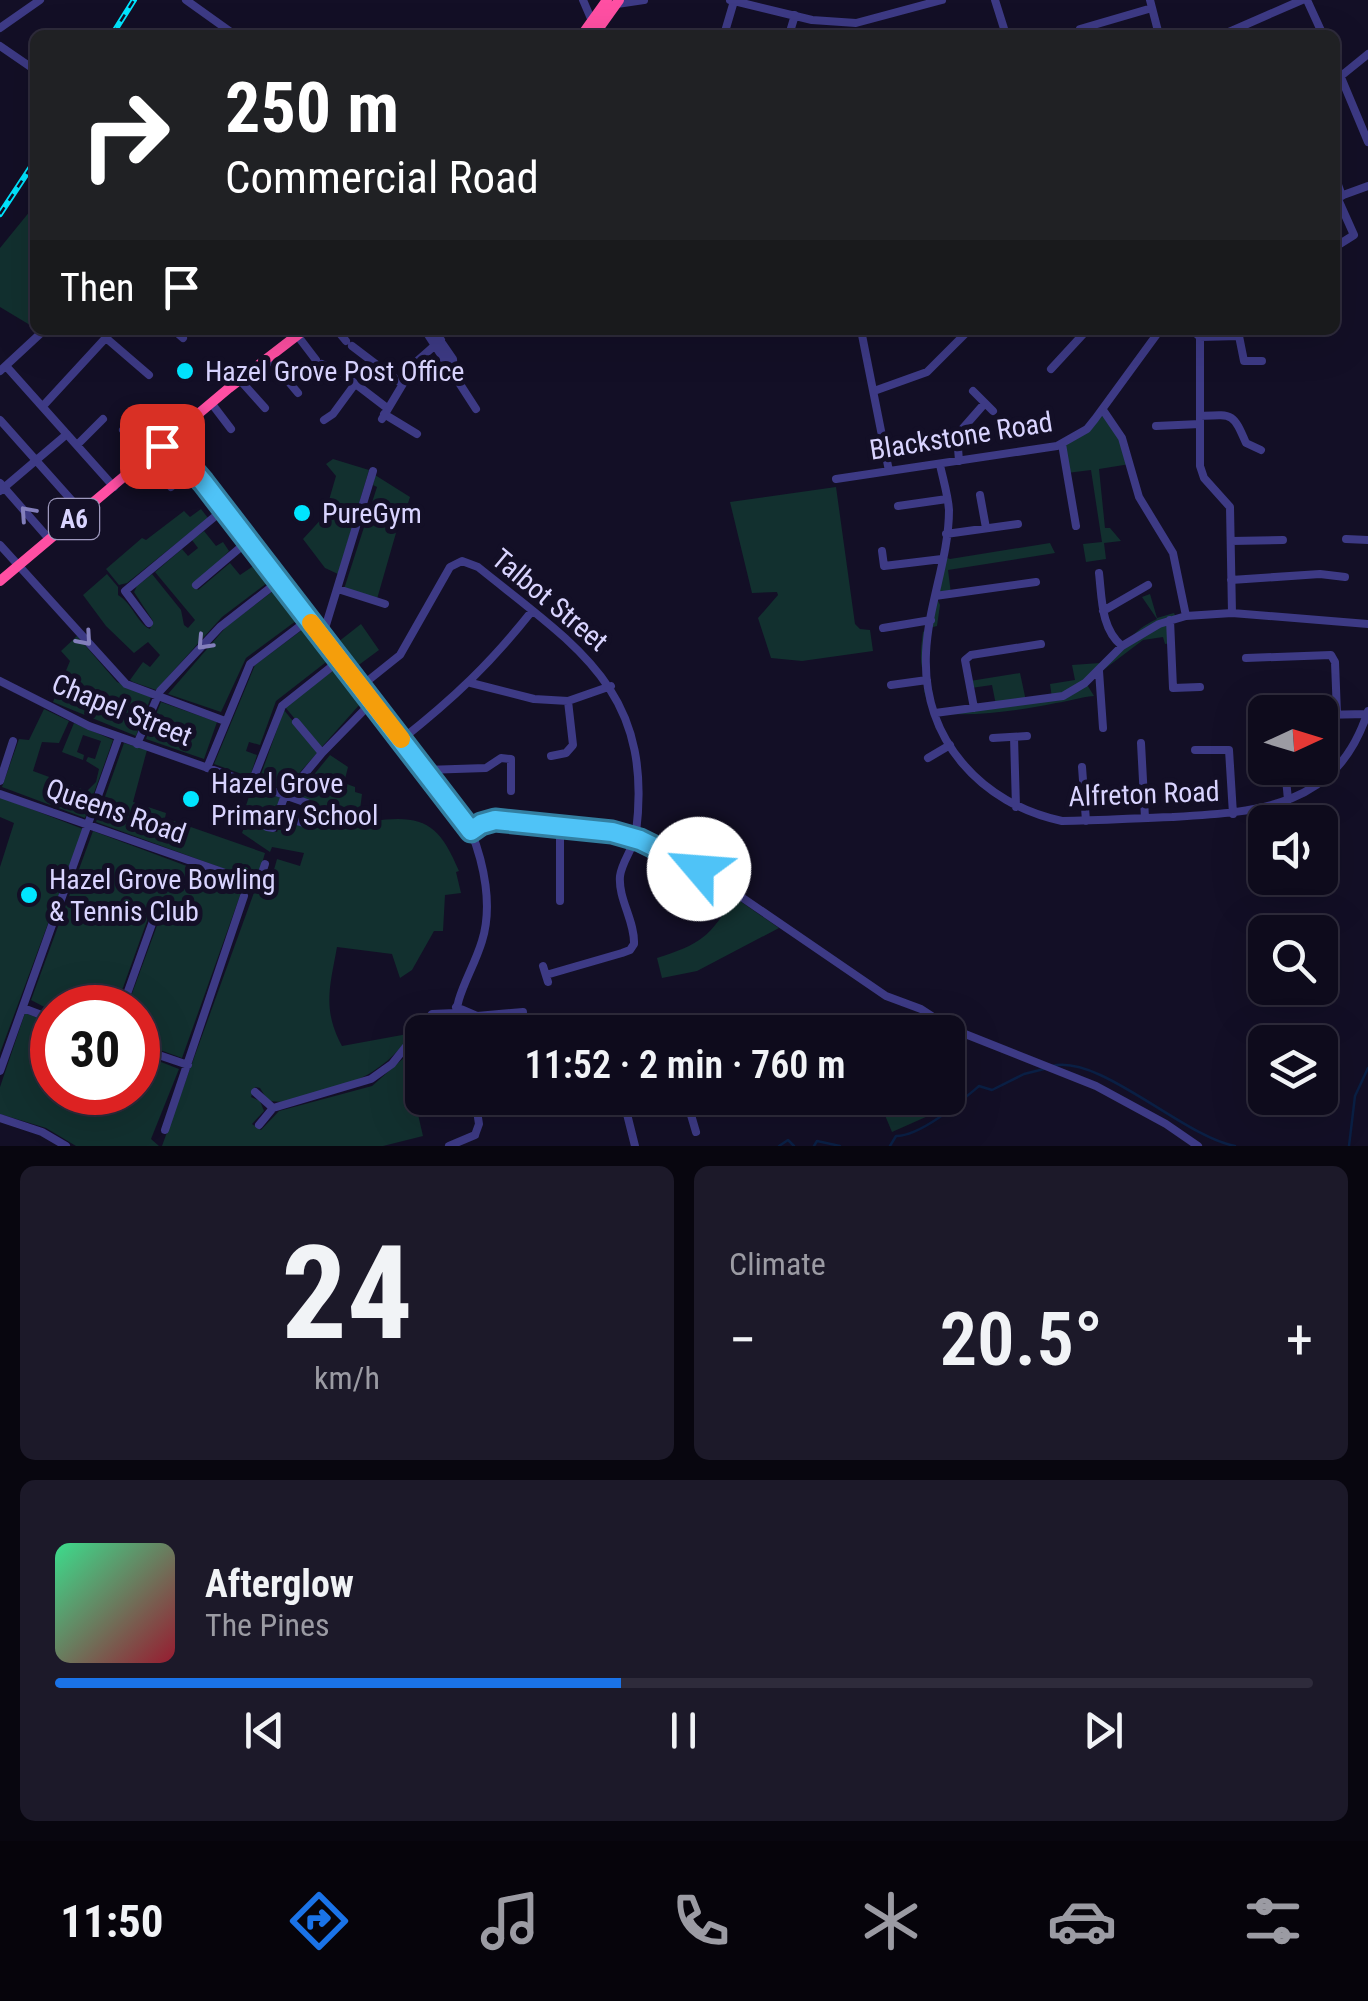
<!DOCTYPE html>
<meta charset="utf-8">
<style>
body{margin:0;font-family:"Roboto Condensed",sans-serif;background:#1c1929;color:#f1f3f6;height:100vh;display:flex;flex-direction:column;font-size:38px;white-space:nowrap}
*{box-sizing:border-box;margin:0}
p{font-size:32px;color:#9b9ba3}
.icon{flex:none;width:55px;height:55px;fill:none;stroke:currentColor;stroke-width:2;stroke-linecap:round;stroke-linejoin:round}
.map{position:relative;height:1146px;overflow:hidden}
.sheet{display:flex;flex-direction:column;gap:20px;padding:20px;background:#08060f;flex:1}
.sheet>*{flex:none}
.hud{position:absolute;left:30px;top:30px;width:1310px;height:305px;border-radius:15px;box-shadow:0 10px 40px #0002,0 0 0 2px #2e2b3b;background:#202124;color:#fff;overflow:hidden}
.needle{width:65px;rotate:86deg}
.tools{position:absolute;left:1248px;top:695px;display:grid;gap:20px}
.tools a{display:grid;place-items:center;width:90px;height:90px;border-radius:15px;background:#0e0b1c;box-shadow:0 10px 40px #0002,0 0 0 2px #2e2b3b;font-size:50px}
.speed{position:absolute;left:30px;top:985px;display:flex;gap:20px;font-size:50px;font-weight:700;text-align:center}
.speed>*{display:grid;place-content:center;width:130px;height:130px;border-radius:50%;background:#0e0b1c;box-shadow:0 10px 40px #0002,0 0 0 2px #2e2b3b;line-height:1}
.speed .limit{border:15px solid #d22;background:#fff;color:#111}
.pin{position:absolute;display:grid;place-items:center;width:85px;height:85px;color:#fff;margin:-42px;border-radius:20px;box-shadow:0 5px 15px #0006}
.me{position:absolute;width:110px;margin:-55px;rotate:297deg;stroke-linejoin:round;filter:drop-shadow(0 0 8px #0008)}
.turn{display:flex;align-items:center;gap:35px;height:210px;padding:0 30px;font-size:45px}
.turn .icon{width:130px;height:130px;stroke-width:2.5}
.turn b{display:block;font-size:70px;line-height:85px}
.then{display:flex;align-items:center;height:95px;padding:0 30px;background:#0003;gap:20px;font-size:38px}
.big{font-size:75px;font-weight:600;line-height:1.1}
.sheet .widget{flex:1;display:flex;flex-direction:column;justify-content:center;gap:15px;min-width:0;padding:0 35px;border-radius:15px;background:#1c1929}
.sheet .dial{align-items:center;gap:0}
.dial b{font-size:130px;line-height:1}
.song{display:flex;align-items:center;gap:30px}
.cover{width:120px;height:120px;border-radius:15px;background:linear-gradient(135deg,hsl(150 70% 55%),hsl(350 70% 35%))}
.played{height:10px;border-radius:5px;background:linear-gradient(90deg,#1a73e8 45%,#2e2b3b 45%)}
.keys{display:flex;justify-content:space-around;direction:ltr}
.heat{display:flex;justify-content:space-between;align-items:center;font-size:55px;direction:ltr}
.sheet .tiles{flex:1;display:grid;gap:20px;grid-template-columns:1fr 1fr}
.widget:last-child{grid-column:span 2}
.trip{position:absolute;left:405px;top:1015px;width:560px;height:100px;border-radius:15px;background:#0e0b1c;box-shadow:0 10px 40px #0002,0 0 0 2px #2e2b3b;font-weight:600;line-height:100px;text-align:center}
.menu{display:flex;height:160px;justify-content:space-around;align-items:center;background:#06040b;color:#9b9ba3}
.menu .icon{width:70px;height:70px}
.menu .active{color:#1a73e8}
.menu b{font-size:45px;color:#f1f3f6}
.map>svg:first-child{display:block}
.green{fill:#12302f}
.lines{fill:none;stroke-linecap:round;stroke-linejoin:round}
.stream{stroke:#0a1f44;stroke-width:2.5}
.minor{stroke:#3d3a85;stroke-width:8}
.highway{stroke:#ff4fa3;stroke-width:10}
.rail-casing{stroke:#00e5ff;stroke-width:6}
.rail{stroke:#130f26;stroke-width:2.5;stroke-dasharray:8;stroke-linecap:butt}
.oneway{stroke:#837fbc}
.route-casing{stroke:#337fa1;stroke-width:25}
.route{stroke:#4fc3f7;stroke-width:18}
.slow{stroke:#f59e0b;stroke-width:18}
.poi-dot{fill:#00e5ff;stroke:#130f26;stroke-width:4}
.labels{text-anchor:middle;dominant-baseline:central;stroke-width:10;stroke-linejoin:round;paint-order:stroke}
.shield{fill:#130f26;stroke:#9e99be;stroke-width:2.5}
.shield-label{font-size:25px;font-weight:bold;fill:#d9d4ff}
.poi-label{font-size:28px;fill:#d9d4ff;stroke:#130f26;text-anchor:start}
.street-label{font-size:28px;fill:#d9d4ff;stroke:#130f26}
</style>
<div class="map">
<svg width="1368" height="1146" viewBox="0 0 1368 1146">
<rect width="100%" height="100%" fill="#130f26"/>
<path class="green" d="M 35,205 L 35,328 L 0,307 L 0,248 Z
M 1103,410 L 1114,421 L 1130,464 L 1099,469 L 1105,528 L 1110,528 L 1121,541 L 1104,543 L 1106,559 L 1086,562 L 1083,544 L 1102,542 L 1091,470 L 1067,473 L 1062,444 L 1071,439 Z
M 333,459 L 369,470 L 338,574 L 325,568 L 303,539 L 325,515 L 322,510 L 327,507 L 336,476 L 326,464 Z
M 375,475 L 410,497 L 403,519 L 400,519 L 377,599 L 344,589 L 377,487 L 373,485 Z
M 836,487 L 855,624 L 860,629 L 870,630 L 873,651 L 802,661 L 771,658 L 758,618 L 778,595 L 777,592 L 752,593 L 730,502 Z
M 201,509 L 208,518 L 127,583 L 119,585 L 106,569 L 142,538 L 146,540 L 184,511 L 190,517 Z
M 204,531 L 216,546 L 223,542 L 229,551 L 195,586 L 198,590 L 230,563 L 240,575 L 258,563 L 271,580 L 222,617 L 156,690 L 133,682 L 130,680 L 143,662 L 150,667 L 160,655 L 148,642 L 134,653 L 106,626 L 83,595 L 107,574 L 118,587 L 118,595 C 132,603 138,624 150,629 L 153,621 L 134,592 L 137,586 L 152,574 L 181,610 L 184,625 L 188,628 L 195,620 L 155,572 L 182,549 L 188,556 L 198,548 L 192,540 Z
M 1050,543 L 1055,553 L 948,570 L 951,594 L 936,596 L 940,605 L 937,626 L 929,628 L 926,658 L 936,713 L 996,705 L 992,685 L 971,688 L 970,681 L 1020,673 L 1026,701 L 1052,698 L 1050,684 L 1075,680 L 1072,665 L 1100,663 C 1107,655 1114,653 1121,646 C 1136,634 1136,629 1157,619 L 1142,597 L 1150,594 L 1157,618 L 1174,613 L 1176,618 L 1170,621 L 1171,643 L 1165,644 L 1163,637 L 1143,640 L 1086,683 L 1094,696 C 1080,697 1070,701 1056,703 C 1018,711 974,717 936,713 L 944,734 L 936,729 L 924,691 L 927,680 C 918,667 921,647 923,632 L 929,627 L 942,556 L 950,559 Z
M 277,588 L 300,618 L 246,658 L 221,712 L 168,694 L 226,627 Z
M 361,624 L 379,650 L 352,670 L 333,646 Z
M 306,627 L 330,659 L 276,701 L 260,745 L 249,742 L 246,751 L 257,755 L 250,777 L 214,764 L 255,665 Z
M 77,636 L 117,682 L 151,697 L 136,736 L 53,702 L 70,661 L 61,651 Z
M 336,668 L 361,703 L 320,749 L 285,707 Z
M 161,702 L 217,722 L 204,759 L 146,739 Z
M 44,709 L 69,721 L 59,743 L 42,742 L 33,771 L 87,791 L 96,782 L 99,769 L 86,761 L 88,757 L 95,759 L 101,741 L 83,735 L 77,752 L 84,755 L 83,760 L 62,752 L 74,723 L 113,740 L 85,818 L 2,787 L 19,739 L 29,740 Z
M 284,710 L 318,752 L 284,790 L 259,780 Z
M 124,743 L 147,750 L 133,802 L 166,813 L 165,818 L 265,853 L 259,874 L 244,876 L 96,822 Z
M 330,755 L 348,767 L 344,783 L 355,787 L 355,792 L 362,794 L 360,810 L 372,821 C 423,814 439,823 459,871 L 456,872 L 461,893 L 445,895 L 443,931 L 434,931 L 412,970 L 400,978 L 392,954 L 337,947 C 330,986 322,1009 342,1046 L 413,1033 C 372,1086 343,1084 283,1102 L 268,1101 L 260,1088 L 255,1087 L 251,1097 L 260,1101 L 264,1111 L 252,1124 L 261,1130 L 279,1111 L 372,1086 L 407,1055 L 413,1059 L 410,1066 L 414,1078 L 422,1076 L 422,1098 L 469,1098 L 471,1103 L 421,1103 L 422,1108 L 417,1110 L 423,1136 L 383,1146 L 162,1146 L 256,887 L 268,891 L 277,859 L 300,866 L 304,853 L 272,847 L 270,852 L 242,833 L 246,822 L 241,820 L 252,788 L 281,798 L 273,825 L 266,822 L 265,829 L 277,832 L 282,819 L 308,827 L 320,820 L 336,824 L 337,819 L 298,794 Z
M 0,797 L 83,829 L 0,1053 L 0,867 L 14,823 L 0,817 Z
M 93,831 L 243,887 L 182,1058 L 138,1042 L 138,1008 L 127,1007 L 166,901 L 157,898 L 151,910 L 116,1007 L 52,1008 L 52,1011 L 31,1000 Z
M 734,897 L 779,928 L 697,971 L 662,978 L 657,958 C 701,944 710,937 734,897 Z
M 25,1013 L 52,1023 L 52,1092 L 138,1092 L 138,1053 L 179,1069 L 151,1139 L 159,1146 L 76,1146 L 46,1128 L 0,1114 L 0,1087 Z
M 887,1098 L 921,1098 L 928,1116 L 892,1132 L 879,1101 Z"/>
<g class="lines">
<path class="stream" d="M 1052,1066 C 1100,1054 1182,1136 1235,1146
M 779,1146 L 788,1140 L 794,1146
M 814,1146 L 817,1141 L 840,1146
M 890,1146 L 896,1136 C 921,1136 959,1103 979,1086 L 992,1090 L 1024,1074 L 1044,1069
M 1349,1146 L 1355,1096 L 1368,1068"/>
<path class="minor" d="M 186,0 L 235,35
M 583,0 L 592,21
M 730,0 L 812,20 L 856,23 L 942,0
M 995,0 L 1006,35
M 1150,0 L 1159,35
M 1307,0 L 1323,35
M 617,4 L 644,0
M 0,28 L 40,0
M 1080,29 L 1152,8
M 724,35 L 734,1
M 789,35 L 795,15
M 1222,35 L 1302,0
M 0,46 L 35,70
M 1335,63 L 1368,142
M 1341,76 L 1368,54
M 1335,176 L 1342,196
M 1335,198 L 1368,186
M 1335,247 L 1354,235 L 1337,197
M 174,330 L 183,338
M 337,330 L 346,341
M 425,330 L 476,409
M 433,330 L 453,359 L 454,371
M 861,330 L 889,471
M 1192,330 L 1200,337 L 1200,466 L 1204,478 L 1230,507 L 1232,613
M 297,335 L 316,360
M 1200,337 L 1239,336 L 1244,361 L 1262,361
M 106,338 L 149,375
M 352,346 L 402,384
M 268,357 L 298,393
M 322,364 L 344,375 L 387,408
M 6,366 L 114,487
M 1051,369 L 1087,330
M 0,371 L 41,333
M 240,380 L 265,408
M 874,391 L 927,372 L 969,330
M 973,391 L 993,411
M 212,404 L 231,429
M 43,406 L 113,330
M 1103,410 L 1122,438 L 1139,497 L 1173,553 L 1186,616
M 384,414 L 417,434
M 1201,416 C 1233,414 1233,413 1246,443 L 1261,450
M 382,419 L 416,362 L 441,340
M 0,420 L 82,512
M 324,420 L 333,414 L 355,384
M 1156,426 L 1200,424
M 123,430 L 149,457 L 191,468
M 169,440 L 471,831 C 484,864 493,906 482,941 C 472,974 453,996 455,1032
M 1062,444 L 1076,526
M 77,445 L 103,419
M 959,461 L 957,435 L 985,403
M 940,465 C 943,479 948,495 949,510 C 949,558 928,605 926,653 C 922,739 981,804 1062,821 C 1099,821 1135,818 1172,817 C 1259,812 1337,808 1368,711
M 161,472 L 171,487
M 836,479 L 1057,446 L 1087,429 L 1095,419 L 1160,330
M 0,483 L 50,540
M 0,491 L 67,434
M 980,495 L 986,528
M 898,506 L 947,499
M 946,534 L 1018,524
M 1346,539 L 1368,540
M 1231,541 L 1283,540
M 0,545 L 126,684 L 225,721
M 882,551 L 884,566 L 942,559
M 1099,573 C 1102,599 1101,629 1122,646
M 1231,580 L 1320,574 L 1345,577
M 196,585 L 248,541
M 338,589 L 385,604
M 935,596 L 1036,582
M 1103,611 L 1148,585
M 1170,620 L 1173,688 L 1200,687
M 149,623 L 125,591 L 224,509
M 883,628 L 931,620
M 322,638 L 373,471
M 1246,658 L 1331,655 L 1335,662 L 1337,714
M 1099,671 L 1103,728
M 0,681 L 89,726 L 307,803 L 334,822
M 471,683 L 534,699 L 568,701 L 611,686
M 891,685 L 927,680
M 360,687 L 400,655 L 450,567 L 462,561 L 478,567 C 577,647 654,690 636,833 C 634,848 622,861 620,876 C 618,899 635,921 634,944 L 630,950 L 622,953 L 546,975
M 974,708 L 965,660 L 971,655 L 1041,644
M 935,713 L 1063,696 L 1085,683 L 1122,646 L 1159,624 L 1186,616 L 1232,613 L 1368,624
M 1320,715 L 1367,714
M 1254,719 L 1265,718
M 296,722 L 322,753
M 1014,737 L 1016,807
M 993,738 L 1027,736
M 401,740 C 454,698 490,664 532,611
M 1141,743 L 1145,818
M 137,744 L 160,691 L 220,627 L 279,581
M 1195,750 L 1229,750 L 1233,814
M 551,756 L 566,753 L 573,745 L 568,701
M 928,758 L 950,745
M 1082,767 L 1086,821
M 207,768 L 250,664 L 308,620
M 1285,768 L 1288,800
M 425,770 L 486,768 L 501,758 L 511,759 L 511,791
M 0,781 L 13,741
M 252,782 L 282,706 L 340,660
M 0,794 L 248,881 L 261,876 L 265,864
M 287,795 L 322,753 L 372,702
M 286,818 L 307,824 L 319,813
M 464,821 L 479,818 L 612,832 L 669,853 L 734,892 L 886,996 L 921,1009 L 950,1028 L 1096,1086 L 1166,1124 L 1198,1146
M 267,827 L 273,828 L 285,795
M 560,901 L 560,827
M 543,966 L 548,982
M 456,1007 L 477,1016 L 523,1012
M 23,1008 L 52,1019
M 122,1008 L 158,907
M 489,1016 L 491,1032
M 138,1048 L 188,1065
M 0,1071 L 119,737
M 255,1092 L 273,1108 L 371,1079 L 392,1064 L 432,1014 L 455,1013
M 475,1098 L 479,1124 L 475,1135
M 623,1098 L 635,1146
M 686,1098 L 696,1132
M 478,1111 L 552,1098
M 0,1118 L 42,1132 L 66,1146
M 259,1125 L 273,1108
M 165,1130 L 244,896
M 449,1146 L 475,1135"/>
<path class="highway" d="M 582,35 L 607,0
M 594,35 L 619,0
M 0,581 L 229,388 L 304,330"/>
<g class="rail-casing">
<path id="rail" d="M 112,35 L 134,0
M 0,214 L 35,161"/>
</g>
<use href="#rail" class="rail"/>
</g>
<defs><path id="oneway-chevron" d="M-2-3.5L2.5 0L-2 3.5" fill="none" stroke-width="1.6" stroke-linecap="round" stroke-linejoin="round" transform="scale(2.5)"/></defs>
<g class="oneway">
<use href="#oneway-chevron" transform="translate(27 513) rotate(-132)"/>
<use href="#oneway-chevron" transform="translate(85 639) rotate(49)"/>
<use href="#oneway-chevron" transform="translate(204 643) rotate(133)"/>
</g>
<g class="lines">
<g class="route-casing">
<path id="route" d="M 162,446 L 180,466 L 191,468 L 203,482 L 471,831 L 481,824 L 495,820 L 612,832 L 640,840 L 699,869"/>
</g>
<use href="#route" class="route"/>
<path class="slow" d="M 311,623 L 401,739"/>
</g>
<g class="poi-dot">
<circle cx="185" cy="371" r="10"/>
<circle cx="302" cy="513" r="10"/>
<circle cx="191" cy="799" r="10"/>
<circle cx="29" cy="895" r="10"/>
</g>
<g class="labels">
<rect class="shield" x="49" y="499" width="50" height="40" rx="8"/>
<g class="shield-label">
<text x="74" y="519">A6</text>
</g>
<g class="poi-label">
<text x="205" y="371">Hazel Grove Post Office</text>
<text x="322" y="513">PureGym</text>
<text x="211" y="783">Hazel Grove<tspan x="211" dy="32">Primary School</tspan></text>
<text x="49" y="879">Hazel Grove Bowling<tspan x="49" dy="32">&amp; Tennis Club</tspan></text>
</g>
<g class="street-label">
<text transform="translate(961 436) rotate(-9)">Blackstone Road</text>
<text transform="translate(550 600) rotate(40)">Talbot Street</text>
<text transform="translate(122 710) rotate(22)">Chapel Street</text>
<text transform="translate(1144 794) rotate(-2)">Alfreton Road</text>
<text transform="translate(116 811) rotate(19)">Queens Road</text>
</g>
</g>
</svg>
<div class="tools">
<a><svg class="needle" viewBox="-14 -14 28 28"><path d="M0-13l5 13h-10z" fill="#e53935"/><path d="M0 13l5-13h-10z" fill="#9b9ba3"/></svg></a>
<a><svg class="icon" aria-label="sound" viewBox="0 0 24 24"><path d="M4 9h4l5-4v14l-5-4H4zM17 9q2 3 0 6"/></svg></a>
<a><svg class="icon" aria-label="search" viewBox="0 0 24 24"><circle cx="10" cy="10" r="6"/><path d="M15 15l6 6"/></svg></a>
<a><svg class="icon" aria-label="layers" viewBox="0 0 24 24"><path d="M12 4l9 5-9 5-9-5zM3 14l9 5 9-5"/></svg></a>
</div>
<div class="speed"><div class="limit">30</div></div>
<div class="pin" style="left:162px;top:446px;background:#d93025"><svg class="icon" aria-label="arrive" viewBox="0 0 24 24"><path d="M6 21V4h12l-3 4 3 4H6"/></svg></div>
<svg class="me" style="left:699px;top:869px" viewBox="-20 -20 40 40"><circle r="19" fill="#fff"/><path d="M0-13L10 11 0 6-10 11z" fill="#4fc3f7"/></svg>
<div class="trip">11:52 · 2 min · 760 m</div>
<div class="hud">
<div class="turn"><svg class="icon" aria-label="right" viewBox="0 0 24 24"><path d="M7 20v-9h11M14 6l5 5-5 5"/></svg><div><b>250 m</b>Commercial Road</div></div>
<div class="then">Then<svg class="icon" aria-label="arrive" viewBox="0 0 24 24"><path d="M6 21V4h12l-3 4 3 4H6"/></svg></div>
</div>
</div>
<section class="sheet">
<div class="tiles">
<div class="widget dial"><b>24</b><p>km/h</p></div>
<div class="widget"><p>Climate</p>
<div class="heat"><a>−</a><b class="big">20.5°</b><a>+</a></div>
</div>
<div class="widget">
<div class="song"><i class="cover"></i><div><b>Afterglow</b><p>The Pines</p></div></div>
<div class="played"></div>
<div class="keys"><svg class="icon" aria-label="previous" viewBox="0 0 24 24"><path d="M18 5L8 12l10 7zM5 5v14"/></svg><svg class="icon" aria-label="pause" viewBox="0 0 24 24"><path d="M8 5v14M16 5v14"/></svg><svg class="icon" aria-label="next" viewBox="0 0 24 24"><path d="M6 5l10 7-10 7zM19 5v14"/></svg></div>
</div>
</div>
</section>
<nav class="menu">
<b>11:50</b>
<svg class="icon active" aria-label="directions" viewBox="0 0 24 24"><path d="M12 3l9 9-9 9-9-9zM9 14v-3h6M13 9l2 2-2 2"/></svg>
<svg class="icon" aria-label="music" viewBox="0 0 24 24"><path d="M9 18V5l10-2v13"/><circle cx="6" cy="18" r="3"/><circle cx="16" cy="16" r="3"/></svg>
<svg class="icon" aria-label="phone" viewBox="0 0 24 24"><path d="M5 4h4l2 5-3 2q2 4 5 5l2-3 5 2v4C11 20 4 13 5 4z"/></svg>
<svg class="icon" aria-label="climate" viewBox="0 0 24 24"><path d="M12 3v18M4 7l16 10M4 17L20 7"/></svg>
<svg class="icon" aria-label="car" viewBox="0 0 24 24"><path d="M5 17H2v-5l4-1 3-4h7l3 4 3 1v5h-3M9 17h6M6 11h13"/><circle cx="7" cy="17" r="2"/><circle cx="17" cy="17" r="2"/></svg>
<svg class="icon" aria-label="filters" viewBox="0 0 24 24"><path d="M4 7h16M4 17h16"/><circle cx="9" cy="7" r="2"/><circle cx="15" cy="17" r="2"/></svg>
</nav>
